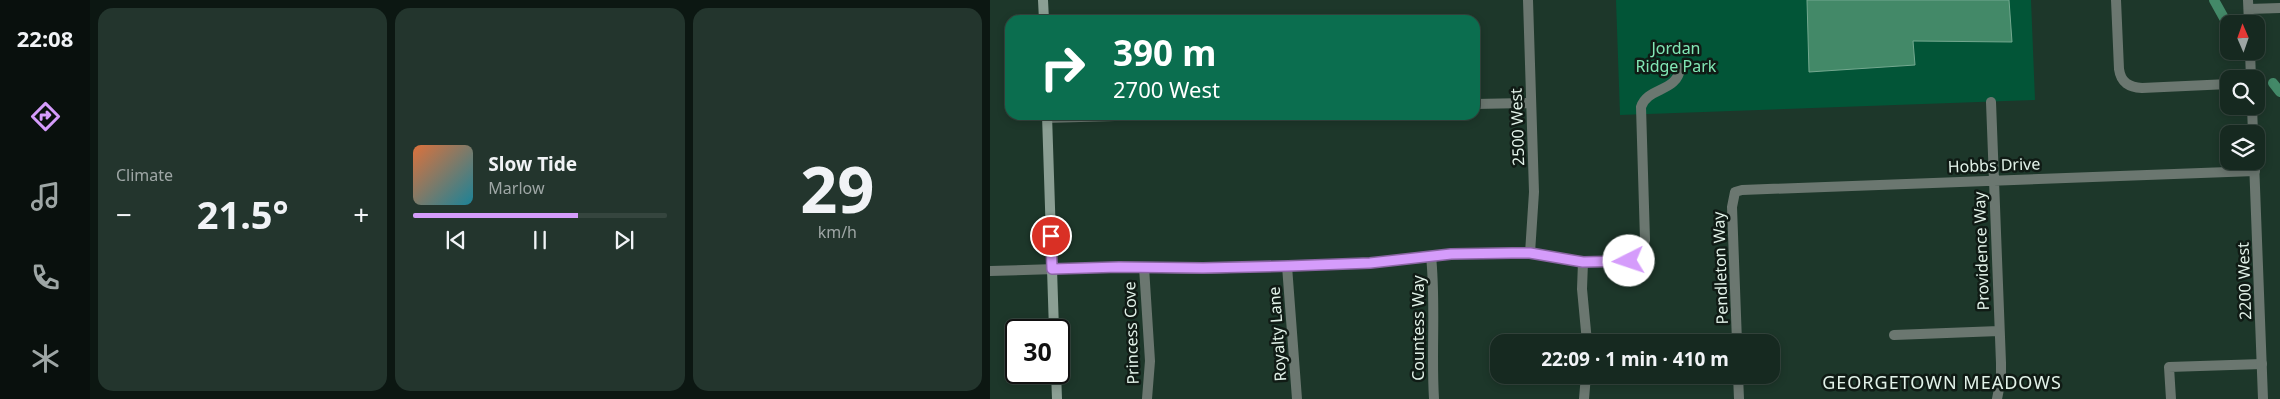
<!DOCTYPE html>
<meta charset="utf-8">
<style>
body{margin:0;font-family:"Noto Sans",sans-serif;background:#23352d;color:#f1f3f6;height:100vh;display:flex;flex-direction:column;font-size:19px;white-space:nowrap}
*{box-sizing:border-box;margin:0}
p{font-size:16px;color:#9ea6a5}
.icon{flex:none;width:28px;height:28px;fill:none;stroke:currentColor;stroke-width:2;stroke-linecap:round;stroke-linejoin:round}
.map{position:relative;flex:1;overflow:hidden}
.side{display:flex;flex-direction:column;gap:8px;padding:8px;background:#0c1712;width:900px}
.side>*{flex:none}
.banner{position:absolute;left:15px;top:15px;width:475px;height:105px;border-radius:15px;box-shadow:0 2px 8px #0003,0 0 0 1px #35453e;background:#0b6e4f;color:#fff;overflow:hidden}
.needle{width:32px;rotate:358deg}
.controls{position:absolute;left:1230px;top:15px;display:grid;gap:10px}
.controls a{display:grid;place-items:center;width:45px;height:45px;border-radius:10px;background:#162920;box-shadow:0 2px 8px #0003,0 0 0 1px #35453e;font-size:25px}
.speed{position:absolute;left:15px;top:319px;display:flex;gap:10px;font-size:25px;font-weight:700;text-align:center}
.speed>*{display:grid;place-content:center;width:65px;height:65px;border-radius:50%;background:#162920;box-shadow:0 2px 8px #0003,0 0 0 1px #35453e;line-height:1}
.speed .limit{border:2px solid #111;border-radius:8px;background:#fff;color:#111}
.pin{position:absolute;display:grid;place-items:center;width:42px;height:42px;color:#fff;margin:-21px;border:2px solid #fff;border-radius:50%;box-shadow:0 1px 5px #0007}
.me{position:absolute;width:55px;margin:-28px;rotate:266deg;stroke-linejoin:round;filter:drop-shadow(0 0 4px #0008)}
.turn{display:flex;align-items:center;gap:18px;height:105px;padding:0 25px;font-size:22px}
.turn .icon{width:65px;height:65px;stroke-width:2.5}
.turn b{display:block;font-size:35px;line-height:42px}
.big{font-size:38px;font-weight:700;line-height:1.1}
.side .widget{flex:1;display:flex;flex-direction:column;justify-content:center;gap:8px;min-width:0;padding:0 18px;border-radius:15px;background:#23352d}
.side .dial{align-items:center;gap:0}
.dial b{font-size:65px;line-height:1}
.song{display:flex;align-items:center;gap:15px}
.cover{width:60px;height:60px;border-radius:8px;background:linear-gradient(135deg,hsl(20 70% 55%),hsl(190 70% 35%))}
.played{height:5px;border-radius:2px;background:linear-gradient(90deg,#d59cfb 65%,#35453e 65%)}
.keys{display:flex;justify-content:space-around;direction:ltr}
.heat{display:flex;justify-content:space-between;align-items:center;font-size:28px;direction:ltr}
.side .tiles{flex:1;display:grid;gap:8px;grid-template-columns:repeat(3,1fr)}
.trip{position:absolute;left:500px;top:334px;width:290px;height:50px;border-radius:15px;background:#162920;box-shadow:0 2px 8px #0003,0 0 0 1px #35453e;font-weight:700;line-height:50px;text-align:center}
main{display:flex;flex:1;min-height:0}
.menu{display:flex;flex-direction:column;width:90px;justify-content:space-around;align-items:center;background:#09100d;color:#9ea6a5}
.menu .icon{width:35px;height:35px}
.menu .active{color:#d59cfb}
.menu b{font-size:22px;color:#f1f3f6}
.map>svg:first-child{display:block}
.green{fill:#025537}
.water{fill:#438968;stroke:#73a88f}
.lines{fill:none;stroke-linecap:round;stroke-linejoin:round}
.canal{stroke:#438968;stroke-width:10}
.minor{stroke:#6b7770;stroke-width:10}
.tertiary{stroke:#6b7770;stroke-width:10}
.secondary{stroke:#8b9f94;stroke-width:10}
.route-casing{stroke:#8a65a3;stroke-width:12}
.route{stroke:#d59cfb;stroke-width:9}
.labels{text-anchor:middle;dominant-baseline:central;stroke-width:5;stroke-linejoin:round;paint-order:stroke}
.park-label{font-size:16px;fill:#82e7b5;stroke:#101b15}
.street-label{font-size:16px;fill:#e2f2e9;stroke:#101b15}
.neighbourhood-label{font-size:18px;letter-spacing:1px;fill:#e2f2e9;stroke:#101b15}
</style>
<main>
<nav class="menu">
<b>22:08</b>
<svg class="icon active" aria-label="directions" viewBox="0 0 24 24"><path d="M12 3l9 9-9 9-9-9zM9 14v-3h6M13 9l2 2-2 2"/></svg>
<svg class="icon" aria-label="music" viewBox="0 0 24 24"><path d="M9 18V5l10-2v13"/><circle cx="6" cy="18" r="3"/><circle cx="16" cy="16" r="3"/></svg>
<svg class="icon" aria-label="phone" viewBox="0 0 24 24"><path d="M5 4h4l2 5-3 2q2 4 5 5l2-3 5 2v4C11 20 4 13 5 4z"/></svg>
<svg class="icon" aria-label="climate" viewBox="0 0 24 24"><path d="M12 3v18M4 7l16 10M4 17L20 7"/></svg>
</nav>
<section class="side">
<div class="tiles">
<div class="widget"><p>Climate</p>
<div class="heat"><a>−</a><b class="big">21.5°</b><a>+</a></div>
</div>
<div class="widget">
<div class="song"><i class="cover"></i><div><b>Slow Tide</b><p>Marlow</p></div></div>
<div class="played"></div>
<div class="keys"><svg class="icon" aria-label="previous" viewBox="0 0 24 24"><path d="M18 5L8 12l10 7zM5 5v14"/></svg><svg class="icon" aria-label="pause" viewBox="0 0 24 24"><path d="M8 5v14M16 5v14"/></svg><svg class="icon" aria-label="next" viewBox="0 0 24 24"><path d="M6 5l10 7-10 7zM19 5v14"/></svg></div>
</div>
<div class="widget dial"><b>29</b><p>km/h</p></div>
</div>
</section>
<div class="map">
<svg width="1290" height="399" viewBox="0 0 1290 399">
<rect width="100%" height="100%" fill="#1d372a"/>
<path class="green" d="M 626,0 L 1041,0 L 1045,100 L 630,115 Z"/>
<path class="water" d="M 817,0 L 1019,0 L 1022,42 L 923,41 L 925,65 L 819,72 Z"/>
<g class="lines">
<path class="canal" d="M 1224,0 L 1239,27
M 1283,83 L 1290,92"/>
<path class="minor" d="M 538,0 L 544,192 L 540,253
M 1126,0 L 1129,69 C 1131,83 1139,87 1152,88 L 1239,84
M 1259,9 L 1290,8
M 1001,102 L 1011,363 L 1011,379 L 1007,399
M 485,104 L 541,103
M 57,118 L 159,115
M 441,256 C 446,303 441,351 444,399
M 593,262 L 592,289 L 597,342
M 297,266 L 307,399
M 154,267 L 160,361 L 157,399
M 0,271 L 129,267 L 213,269 L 297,266 L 380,263 L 461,254 L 521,253 L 540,253 L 593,262 L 629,262 L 639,261 L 647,256 L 653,247 L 655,240 L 651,107 C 657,87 688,92 690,68
M 904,335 L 1009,331
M 747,342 L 742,207 L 745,192 L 752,190 L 1265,171
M 748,375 L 749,399
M 594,399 L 596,375
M 1181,399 L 1179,367 L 1272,364"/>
<path class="tertiary" d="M 1258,0 L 1259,24
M 1260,51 L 1261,79
M 1262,106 L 1263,134
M 1264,161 L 1273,399"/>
<path class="secondary" d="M 53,0 L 54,20
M 57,115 L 64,330
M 66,372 L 67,399"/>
</g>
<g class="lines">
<g class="route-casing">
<path id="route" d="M 61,236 L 62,269 L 129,267 L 213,268 L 298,266 L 380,263 L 461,254 L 522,253 L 540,253 L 593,262 L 639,261"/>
</g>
<use href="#route" class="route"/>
</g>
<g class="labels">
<g class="park-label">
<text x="686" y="48">Jordan<tspan x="686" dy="18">Ridge Park</tspan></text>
</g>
<g class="street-label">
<text transform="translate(527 127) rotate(-92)">2500 West</text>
<text transform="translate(1004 165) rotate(-2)">Hobbs Drive</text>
<text transform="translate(991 251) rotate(-92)">Providence Way</text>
<text transform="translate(730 268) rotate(-92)">Pendleton Way</text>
<text transform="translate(1254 281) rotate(-92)">2200 West</text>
<text transform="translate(428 328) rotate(-90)">Countess Way</text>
<text transform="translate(141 333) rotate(-92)">Princess Cove</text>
<text transform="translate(287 334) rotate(-94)">Royalty Lane</text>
</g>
<g class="neighbourhood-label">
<text x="952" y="382">GEORGETOWN MEADOWS</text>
</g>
</g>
</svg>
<div class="controls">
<a><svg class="needle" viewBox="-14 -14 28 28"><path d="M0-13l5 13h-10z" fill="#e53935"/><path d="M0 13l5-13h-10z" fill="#9ea6a5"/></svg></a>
<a><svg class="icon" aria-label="search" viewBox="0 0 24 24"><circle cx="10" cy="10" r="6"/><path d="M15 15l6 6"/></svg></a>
<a><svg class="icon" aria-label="layers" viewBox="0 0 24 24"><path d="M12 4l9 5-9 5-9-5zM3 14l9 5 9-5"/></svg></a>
</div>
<div class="speed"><div class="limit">30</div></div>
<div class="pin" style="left:61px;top:236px;background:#d93025"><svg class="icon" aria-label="arrive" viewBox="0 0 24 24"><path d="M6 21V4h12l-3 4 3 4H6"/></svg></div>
<svg class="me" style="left:639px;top:261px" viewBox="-20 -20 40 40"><circle r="19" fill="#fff"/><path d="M0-13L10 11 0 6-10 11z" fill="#d59cfb"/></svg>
<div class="trip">22:09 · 1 min · 410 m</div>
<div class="banner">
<div class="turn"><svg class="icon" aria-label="right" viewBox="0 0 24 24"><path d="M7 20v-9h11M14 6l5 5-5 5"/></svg><div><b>390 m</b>2700 West</div></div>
</div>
</div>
</main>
